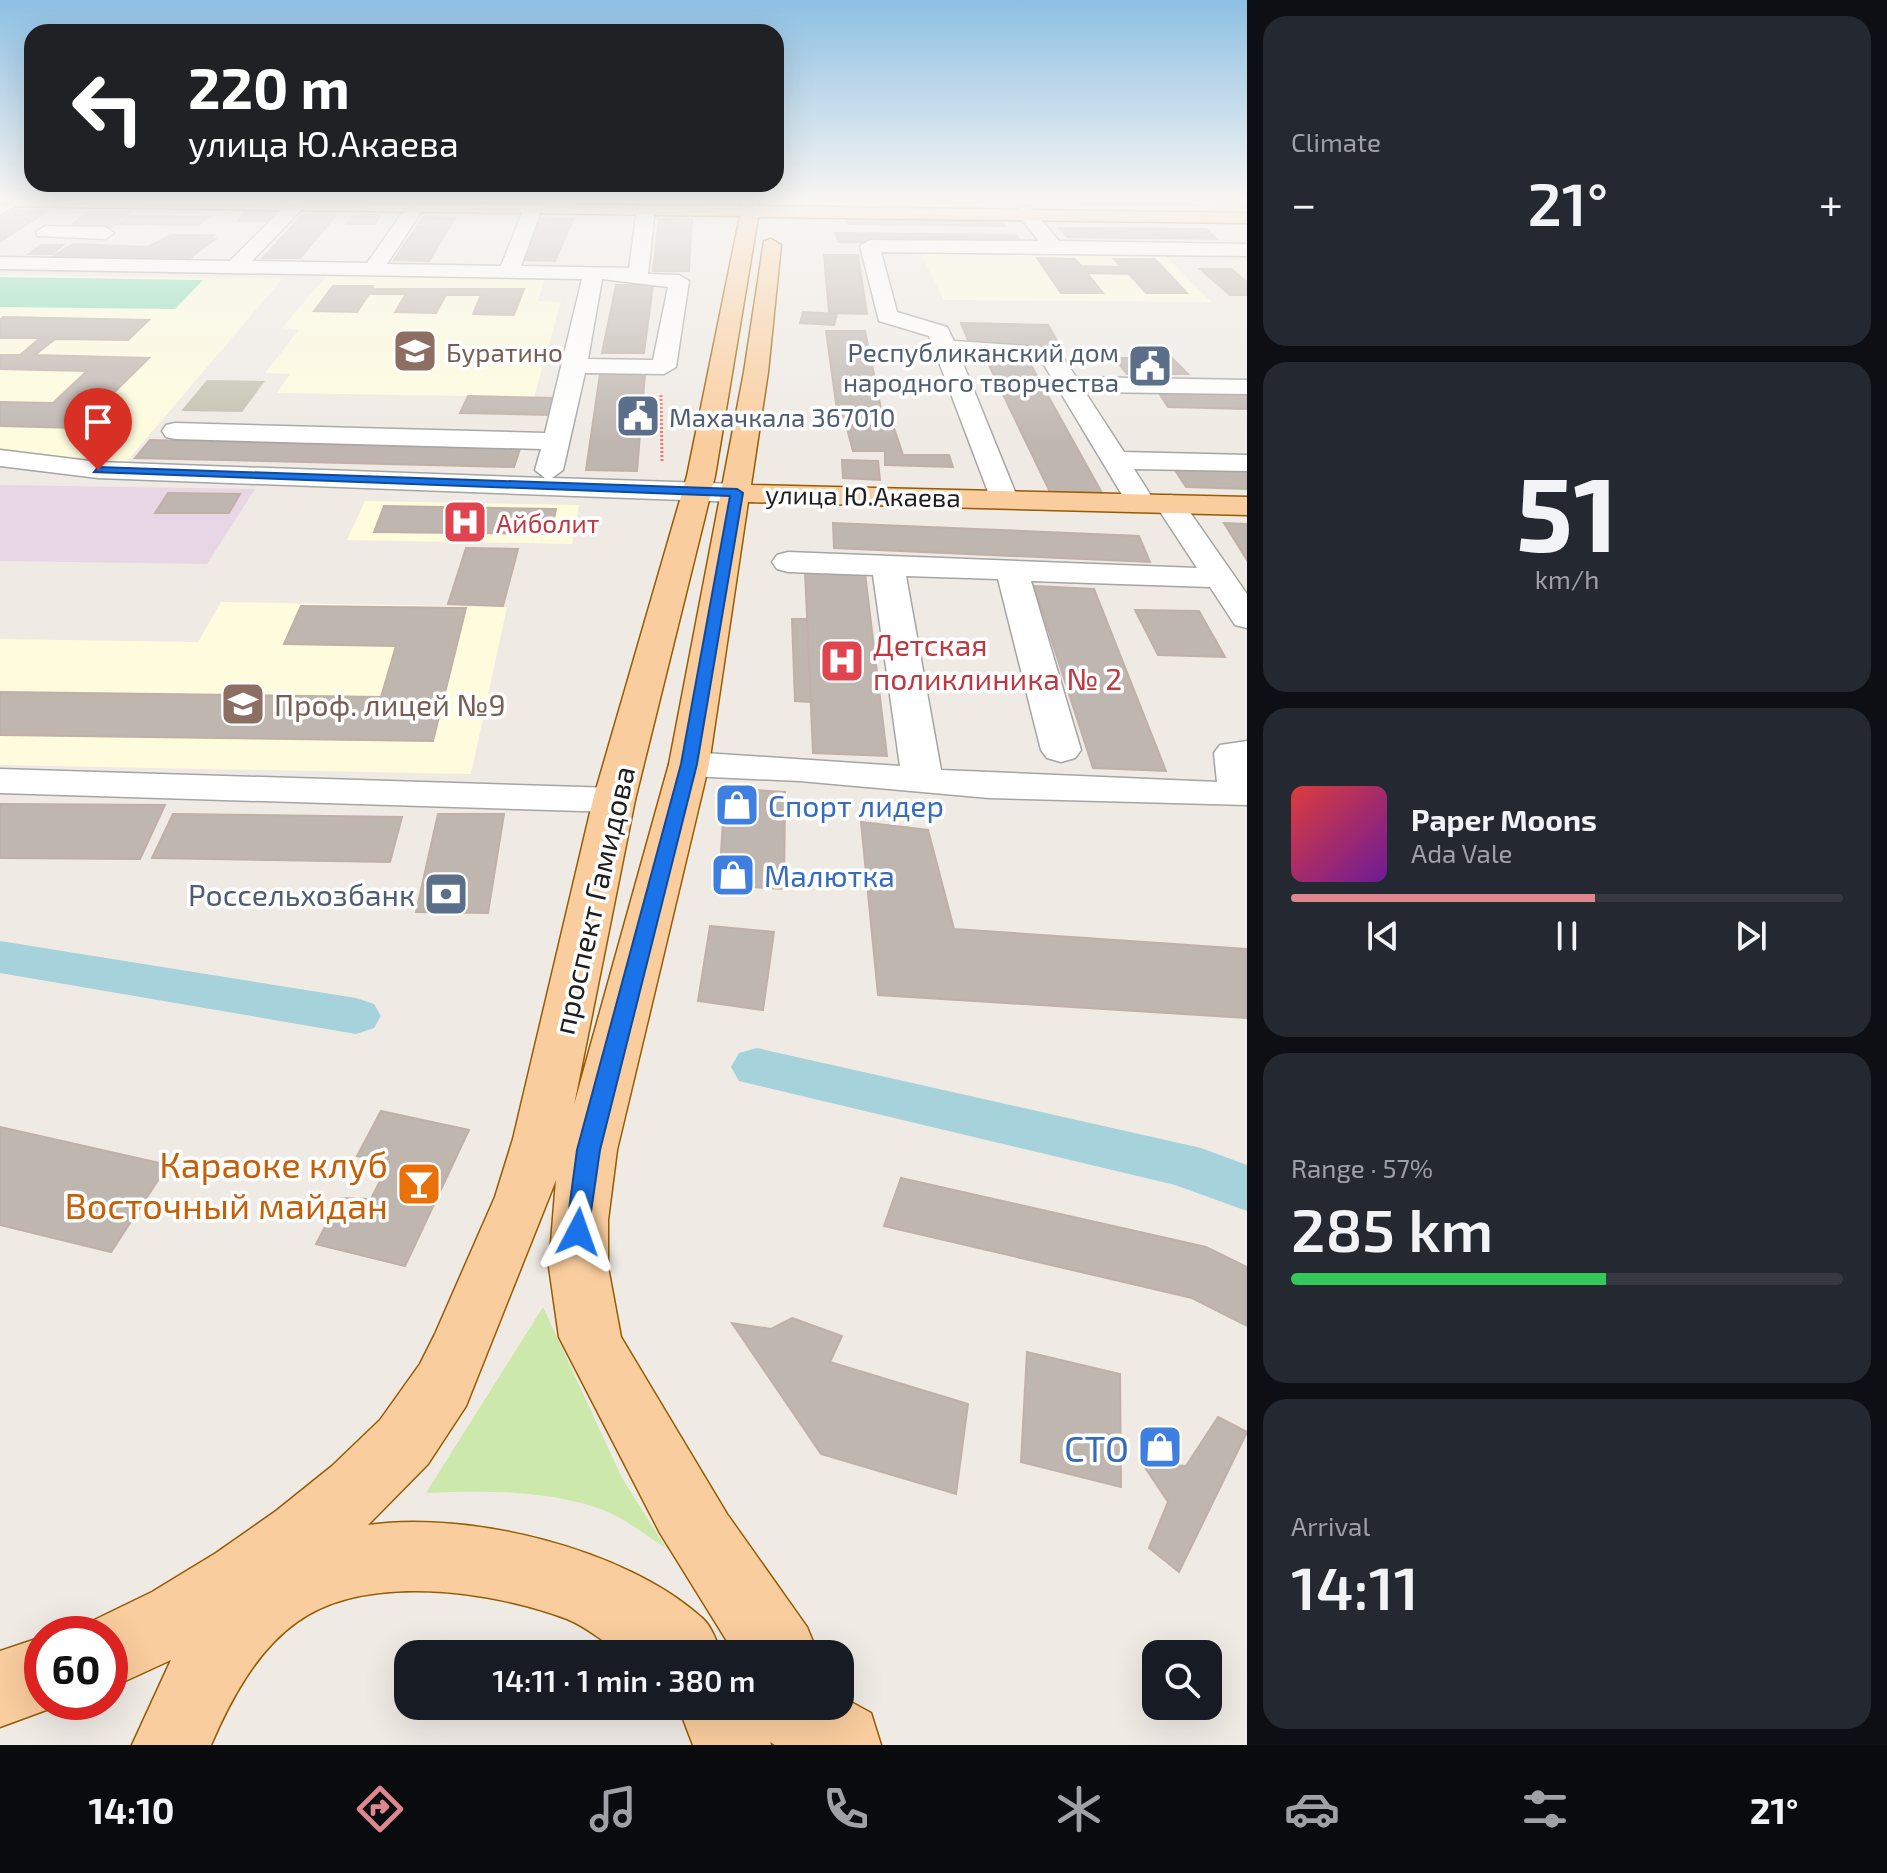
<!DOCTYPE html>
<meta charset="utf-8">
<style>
body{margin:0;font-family:"Exo 2",sans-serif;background:#242831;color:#f1f3f6;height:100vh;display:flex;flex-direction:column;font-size:30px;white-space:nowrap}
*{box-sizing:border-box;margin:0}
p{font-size:26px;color:#9ea1a6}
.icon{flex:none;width:44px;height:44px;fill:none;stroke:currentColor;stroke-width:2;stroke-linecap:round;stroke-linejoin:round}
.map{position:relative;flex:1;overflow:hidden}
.drawer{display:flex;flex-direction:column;gap:16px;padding:16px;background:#0d0f14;width:640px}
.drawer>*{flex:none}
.banner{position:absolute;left:24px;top:24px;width:760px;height:168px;border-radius:24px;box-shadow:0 8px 32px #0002;background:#202124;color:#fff;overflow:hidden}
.buttons{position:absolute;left:1142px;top:1640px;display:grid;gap:16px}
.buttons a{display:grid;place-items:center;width:80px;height:80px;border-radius:16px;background:#171b24;box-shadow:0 8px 32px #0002;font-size:40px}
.speed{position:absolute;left:24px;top:1616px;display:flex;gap:16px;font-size:40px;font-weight:700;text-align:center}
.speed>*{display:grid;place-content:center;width:104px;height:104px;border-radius:50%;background:#171b24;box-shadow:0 8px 32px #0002;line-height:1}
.speed .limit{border:12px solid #d22;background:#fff;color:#111}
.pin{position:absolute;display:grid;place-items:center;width:68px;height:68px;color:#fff;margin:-82px -34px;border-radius:50% 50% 50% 0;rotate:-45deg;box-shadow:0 0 8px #0007}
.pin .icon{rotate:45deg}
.me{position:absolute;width:88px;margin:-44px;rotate:4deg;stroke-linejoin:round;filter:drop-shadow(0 0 6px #0008)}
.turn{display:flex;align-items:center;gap:28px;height:168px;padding:0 32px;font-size:36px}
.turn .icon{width:104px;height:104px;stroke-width:2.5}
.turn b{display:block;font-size:56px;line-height:68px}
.big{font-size:60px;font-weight:600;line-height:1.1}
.drawer .widget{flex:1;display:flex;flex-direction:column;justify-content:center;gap:12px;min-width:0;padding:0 28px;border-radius:24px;background:#242831}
.drawer .dial{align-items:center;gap:0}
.dial b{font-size:104px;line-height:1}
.song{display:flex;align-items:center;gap:24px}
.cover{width:96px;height:96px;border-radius:12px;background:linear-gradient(135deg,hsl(0 70% 55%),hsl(280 70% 35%))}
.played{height:8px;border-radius:4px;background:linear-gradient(90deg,#de878e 55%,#363941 55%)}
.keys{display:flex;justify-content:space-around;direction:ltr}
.heat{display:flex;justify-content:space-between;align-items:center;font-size:44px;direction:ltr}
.charge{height:12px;border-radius:6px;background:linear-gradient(90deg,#34c759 57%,#363941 0)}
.trip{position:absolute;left:394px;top:1640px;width:460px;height:80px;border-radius:24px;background:#171b24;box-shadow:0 8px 32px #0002;font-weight:600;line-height:80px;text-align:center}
.tabs{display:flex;height:128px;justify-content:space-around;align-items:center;background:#090b0e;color:#9ea1a6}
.tabs .icon{width:56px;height:56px}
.tabs .current{color:#de878e}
.tabs b{font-size:36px;color:#f1f3f6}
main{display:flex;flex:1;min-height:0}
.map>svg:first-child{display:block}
.industrial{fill:#e8d6e5}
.education{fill:#fefcdd}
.construction{fill:#c3c2b0}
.grass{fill:#cce8ab}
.pitch{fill:#83dcb5}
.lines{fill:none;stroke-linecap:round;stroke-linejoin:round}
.canal{fill:#a5d2db;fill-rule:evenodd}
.building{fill:#bfb6b0;stroke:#c0b0a7;stroke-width:2}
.minor-casing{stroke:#a5a5a5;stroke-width:3}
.major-casing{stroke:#945c03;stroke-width:3}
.path{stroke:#f7736d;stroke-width:3;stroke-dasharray:2 2;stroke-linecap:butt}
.minor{fill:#fff;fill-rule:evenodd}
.major{fill:#facd9e;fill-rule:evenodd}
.route{fill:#1a73e8;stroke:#114b97;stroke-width:2}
.labels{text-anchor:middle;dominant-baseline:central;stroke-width:7;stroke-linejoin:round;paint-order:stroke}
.far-education-label{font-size:26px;fill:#785e54;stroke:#fff;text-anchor:start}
.far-service-label{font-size:26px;fill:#4e5e75;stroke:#fff;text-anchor:end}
.far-street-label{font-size:26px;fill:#1e1e1e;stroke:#fff}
.far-health-label{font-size:26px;fill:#be3a42;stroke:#fff;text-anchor:start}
.health-label{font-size:30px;fill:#be3a42;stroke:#fff;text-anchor:start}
.education-label{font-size:30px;fill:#785e54;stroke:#fff;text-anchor:start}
.shop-label{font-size:30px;fill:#366cbe;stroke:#fff;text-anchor:start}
.service-label{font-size:30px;fill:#4e5e75;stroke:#fff;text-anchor:end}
.street-label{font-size:30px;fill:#1e1e1e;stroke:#fff}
.near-food-label{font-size:36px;fill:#c56008;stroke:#fff;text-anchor:end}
.near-shop-label{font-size:36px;fill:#366cbe;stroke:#fff;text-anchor:end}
</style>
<main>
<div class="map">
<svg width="1247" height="1745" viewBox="0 0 1247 1745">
<rect width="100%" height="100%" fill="#efeae4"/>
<path class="industrial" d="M 0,485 L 255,489 L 207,564 L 0,561 Z"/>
<path class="education" d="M 921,254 L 1166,256 L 1211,302 L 944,300 Z
M 329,273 L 546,276 L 538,301 L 561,302 L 534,397 L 277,393 L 290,374 L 265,373 L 299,330 L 282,328 Z
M 0,275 L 282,279 L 123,466 L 0,456 Z
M 365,501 L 579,505 L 572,544 L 347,540 Z
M 221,602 L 507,607 L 471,774 L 0,765 L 0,639 L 198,642 Z"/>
<path class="construction" d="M 207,380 L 265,381 L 242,412 L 181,411 Z"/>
<path class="grass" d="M 543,1307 L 622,1478 L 666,1548 C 646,1536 625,1518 603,1510 C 547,1489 485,1491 426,1493 Z"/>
<path class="pitch" d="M 0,277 L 203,280 L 175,309 L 0,307 Z"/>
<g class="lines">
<path class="canal" d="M 0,941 L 356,998 L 374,1004 L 381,1016 L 374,1028 L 356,1034 L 0,973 Z
M 757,1048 L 1201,1148 L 1247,1165 L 1247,1211 L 1175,1185 L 739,1081 L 731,1067 L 739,1053 Z"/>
</g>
<path class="building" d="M 890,199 L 1000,199 L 1002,202 L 891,201 Z
M 1074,199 L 1190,199 L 1197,205 L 1078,204 Z
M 1209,199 L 1247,199 L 1247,208 L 1219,207 Z
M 14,210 L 47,211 L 0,242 L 0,219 Z
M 91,211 L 131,211 L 111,228 L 71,225 Z
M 246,211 L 275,211 L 268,221 L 238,221 Z
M 302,215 L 336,215 L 300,258 L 263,258 Z
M 375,215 L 380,216 L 375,224 L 347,224 L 352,216 Z
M 130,216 L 164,216 L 208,217 L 199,225 L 119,224 Z
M 423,217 L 455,218 L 429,261 L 394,260 Z
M 845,217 L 999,218 L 1004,226 L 848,224 Z
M 541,218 L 573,219 L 555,261 L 520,260 Z
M 659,219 L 692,219 L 689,271 L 653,271 Z
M 1059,228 L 1206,229 L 1216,239 L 1067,237 Z
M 835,233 L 1016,235 L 1022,243 L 838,242 Z
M 171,235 L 213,235 L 209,239 L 215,239 L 186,261 L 50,258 L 73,244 L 148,247 Z
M 41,245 L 63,245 L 52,254 L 29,254 Z
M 824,255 L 858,255 L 867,314 L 829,313 Z
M 1037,258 L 1075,259 L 1081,266 L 1121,267 L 1114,259 L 1155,259 L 1187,293 L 1146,293 L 1129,274 L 1087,273 L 1103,293 L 1061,293 Z
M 1200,269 L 1231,269 L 1247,282 L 1247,295 L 1230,295 Z
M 616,285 L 653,285 L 644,353 L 602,353 Z
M 333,286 L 373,286 L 372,289 L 524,289 L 514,315 L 473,314 L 481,295 L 446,295 L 436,313 L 395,312 L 406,294 L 369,294 L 357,312 L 314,311 Z
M 803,312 L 837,314 L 834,325 L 800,323 Z
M 3,317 L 149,320 L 128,340 L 55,339 L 35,355 L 149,358 L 78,428 L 0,426 L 0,402 L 53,403 L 87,371 L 0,369 L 0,355 L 20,355 L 40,338 L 0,338 L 0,320 Z
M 961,323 L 1048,325 L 1060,346 L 970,345 Z
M 826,331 L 865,331 L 883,418 L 838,417 Z
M 985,357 L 1027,358 L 1102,493 L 1050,492 Z
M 1114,358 L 1172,358 L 1188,374 L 1127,374 Z
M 600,374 L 645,374 L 637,471 L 586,470 Z
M 1157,390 L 1247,392 L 1247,409 L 1168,407 Z
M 468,396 L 556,398 L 551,415 L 460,413 Z
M 845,421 L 892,422 L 903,455 L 949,455 L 953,467 L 885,465 L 885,451 L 853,451 Z
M 150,440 L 520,449 L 514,467 L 135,458 Z
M 842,460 L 878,461 L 880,480 L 843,478 Z
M 1173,467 L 1247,469 L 1247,489 L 1186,487 Z
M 168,493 L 240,494 L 229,513 L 155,513 Z
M 384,506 L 556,509 L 551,534 L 374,532 Z
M 833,523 L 1139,536 L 1150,562 L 834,548 Z
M 1224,523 L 1247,524 L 1247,560 Z
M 466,548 L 518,549 L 503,606 L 448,604 Z
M 805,571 L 865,573 L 887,756 L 813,753 Z
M 1034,586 L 1094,589 L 1166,771 L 1093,768 Z
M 301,606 L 466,608 L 433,741 L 0,735 L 0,692 L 381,697 L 396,646 L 284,644 Z
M 1135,610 L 1199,611 L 1225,657 L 1158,655 Z
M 792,619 L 807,619 L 811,702 L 795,701 Z
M 725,788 L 785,792 L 784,889 L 719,885 Z
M 0,804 L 165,805 L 140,859 L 0,858 Z
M 173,814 L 402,817 L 390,862 L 152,858 Z
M 438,814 L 504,814 L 488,913 L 416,912 Z
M 861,822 L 928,830 L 954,929 L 1247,949 L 1247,1018 L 878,995 Z
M 710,926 L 774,932 L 763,1010 L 698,1001 Z
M 381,1111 L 469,1130 L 405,1266 L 316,1244 L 340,1198 L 371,1199 L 389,1163 L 357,1156 Z
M 0,1127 L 168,1165 L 111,1252 L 0,1225 Z
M 901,1178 L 1206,1247 L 1247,1267 L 1247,1326 L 1192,1298 L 884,1226 Z
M 792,1318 L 842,1336 L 830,1362 L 968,1404 L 956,1494 L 821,1454 L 732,1323 L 771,1329 Z
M 1027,1352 L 1120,1374 L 1121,1487 L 1021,1462 Z
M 1218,1417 L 1247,1432 L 1179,1572 L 1149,1548 L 1168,1502 L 1142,1463 L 1186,1466 Z"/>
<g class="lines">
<g class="minor-casing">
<path id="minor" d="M 5,199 L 21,199 L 23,201 L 0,215 L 0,202 Z
M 296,200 L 305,205 L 302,209 L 252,261 L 367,263 L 410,202 L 416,201 L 425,206 L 387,264 L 501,266 L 524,208 L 533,203 L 542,208 L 521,266 L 629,268 L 637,209 L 646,204 L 652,205 L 655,209 L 648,274 L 679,275 L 689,281 L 676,367 L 664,374 L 585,373 L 563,470 L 552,478 L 737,484 L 747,487 L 751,493 L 747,499 L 737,502 L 98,478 L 0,466 L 0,450 L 98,462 L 545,478 L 535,470 L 541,449 L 175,439 L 166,437 L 162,431 L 166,425 L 175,423 L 545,433 L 582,279 L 0,269 L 0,257 L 230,261 L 290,201 ZM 602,279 L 668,287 L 653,360 L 588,359 Z
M 1024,206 L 1030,207 L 1059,241 L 1247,244 L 1247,256 L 881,252 L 897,312 L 947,327 L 954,341 L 1057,348 L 1076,377 L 1247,380 L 1247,394 L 1085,392 L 1124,452 L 1247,455 L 1247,471 L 1134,469 L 1155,502 L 1150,508 L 1130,508 L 1041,360 L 960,356 L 1018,499 L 1013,505 L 993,505 L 929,336 L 879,321 L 860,246 L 870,240 L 1039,241 L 1015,211 Z
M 45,226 L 105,227 L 114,233 L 105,239 L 38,236 L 36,232 Z
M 1170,495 L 1180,498 L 1247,594 L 1247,628 L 1235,625 L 1210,587 L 1031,581 L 1081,750 L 1075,758 L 1061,762 L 1047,758 L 1041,750 L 998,579 L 906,576 L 941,770 L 1217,782 L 1214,753 L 1220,745 L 1247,741 L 1247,805 L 989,798 L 800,781 L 689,776 L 675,772 L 669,764 L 675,756 L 689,752 L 900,766 L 873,575 L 788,572 L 777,569 L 772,562 L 777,555 L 788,552 L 1197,568 L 1155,504 L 1160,498 Z
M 0,769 L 614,788 L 629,791 L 635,800 L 629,809 L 614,812 L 0,793 Z"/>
</g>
<g class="major-casing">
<path id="major" d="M 0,199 L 741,206 L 740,199 L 758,199 L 758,206 L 1247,213 L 1247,223 L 758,217 L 715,476 L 635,800 L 574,1105 L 669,764 L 744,372 L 764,241 L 771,239 L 781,245 L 768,372 L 751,485 L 1247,497 L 1247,515 L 748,502 L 709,764 L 617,1150 L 608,1220 L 608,1267 L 621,1337 L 727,1514 L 807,1627 L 818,1654 L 735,1654 L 660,1533 L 559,1337 L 549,1267 L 556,1180 L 466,1406 L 428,1464 L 368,1525 C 469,1511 624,1548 701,1617 C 712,1626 716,1641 722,1654 C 702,1654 639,1659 625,1653 C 604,1644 588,1627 567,1619 C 492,1591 366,1572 297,1622 C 256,1651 230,1701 211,1745 L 132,1745 L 171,1660 L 110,1688 L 110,1634 L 80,1634 L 84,1625 L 152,1592 L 216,1553 L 276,1511 L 332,1466 L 380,1420 L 420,1364 L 435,1334 L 495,1197 L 513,1139 L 593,800 L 687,476 L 740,216 L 0,206 Z
M 42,1637 L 42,1702 L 68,1702 L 0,1727 L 0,1651 Z
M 840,1696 L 871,1713 L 881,1745 L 775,1745 L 770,1742 L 771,1745 L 693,1745 L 678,1706 L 840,1706 Z"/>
</g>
<path class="path" d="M 661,395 L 662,461"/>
<use href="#minor" class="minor"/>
<use href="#major" class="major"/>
</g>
<linearGradient id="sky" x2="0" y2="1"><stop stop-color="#8dc0e3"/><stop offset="0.45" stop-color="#f8f6f3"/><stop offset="1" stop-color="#f8f6f3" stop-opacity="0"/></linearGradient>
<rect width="1247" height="443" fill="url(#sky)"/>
<path class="route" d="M 98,467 L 737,489 L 743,493 L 697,764 L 600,1150 L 587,1239 L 578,1242 L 570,1239 L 566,1232 L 577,1150 L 681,764 L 730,496 L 94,472 Z"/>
<defs>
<g id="school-square" transform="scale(2.3)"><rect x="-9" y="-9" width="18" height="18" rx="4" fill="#8d6e63" stroke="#fff"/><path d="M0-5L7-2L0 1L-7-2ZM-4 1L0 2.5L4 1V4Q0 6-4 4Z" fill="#fff"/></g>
<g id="civic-square" transform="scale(2.3)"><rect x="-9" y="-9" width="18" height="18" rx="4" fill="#5c6f8a" stroke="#fff"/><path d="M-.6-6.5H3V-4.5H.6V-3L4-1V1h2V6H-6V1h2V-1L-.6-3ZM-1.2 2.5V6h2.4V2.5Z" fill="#fff"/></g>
<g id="hospital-square" transform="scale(2.3)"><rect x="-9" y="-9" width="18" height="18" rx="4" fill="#e0444e" stroke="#fff"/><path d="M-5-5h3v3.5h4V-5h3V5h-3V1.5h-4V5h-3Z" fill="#fff"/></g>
<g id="university-square" transform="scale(2.3)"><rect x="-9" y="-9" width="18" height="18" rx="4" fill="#8d6e63" stroke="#fff"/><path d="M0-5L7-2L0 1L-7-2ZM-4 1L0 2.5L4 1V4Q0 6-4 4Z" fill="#fff"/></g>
<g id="shop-square" transform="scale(2.3)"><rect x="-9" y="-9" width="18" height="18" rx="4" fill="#3f7fe0" stroke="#fff"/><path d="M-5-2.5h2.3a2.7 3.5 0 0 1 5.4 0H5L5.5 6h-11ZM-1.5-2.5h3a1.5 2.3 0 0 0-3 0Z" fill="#fff"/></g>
<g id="bank-square" transform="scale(2.3)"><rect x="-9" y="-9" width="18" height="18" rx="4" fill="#5c6f8a" stroke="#fff"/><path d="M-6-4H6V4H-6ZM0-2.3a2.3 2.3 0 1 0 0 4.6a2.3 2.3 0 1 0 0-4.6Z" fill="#fff"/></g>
<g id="bar-square" transform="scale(2.3)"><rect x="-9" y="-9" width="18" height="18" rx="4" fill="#e8710a" stroke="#fff"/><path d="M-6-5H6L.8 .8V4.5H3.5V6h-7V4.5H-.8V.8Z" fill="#fff"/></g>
</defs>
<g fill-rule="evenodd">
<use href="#school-square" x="415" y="351"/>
<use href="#civic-square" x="1150" y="366"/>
<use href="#civic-square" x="638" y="416"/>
<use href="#hospital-square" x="465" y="522"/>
<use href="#hospital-square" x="842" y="661"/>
<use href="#university-square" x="243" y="704"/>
<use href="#shop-square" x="737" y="805"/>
<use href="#shop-square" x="733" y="875"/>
<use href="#bank-square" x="446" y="894"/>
<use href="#bar-square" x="419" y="1184"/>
<use href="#shop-square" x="1160" y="1447"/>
</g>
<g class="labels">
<g class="far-education-label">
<text x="446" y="351">Буратино</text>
</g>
<g class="far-service-label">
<text x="1119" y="351">Республиканский дом<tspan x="1119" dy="30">народного творчества</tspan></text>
<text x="669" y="416" text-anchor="start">Махачкала 367010</text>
</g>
<g class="far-street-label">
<text transform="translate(863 495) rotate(1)">улица Ю.Акаева</text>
</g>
<g class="far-health-label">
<text x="496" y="522">Айболит</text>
</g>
<g class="health-label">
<text x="873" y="644">Детская<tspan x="873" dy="34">поликлиника № 2</tspan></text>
</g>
<g class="education-label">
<text x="274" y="704">Проф. лицей №9</text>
</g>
<g class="shop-label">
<text x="768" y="805">Спорт лидер</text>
<text x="764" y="875">Малютка</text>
</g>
<g class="service-label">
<text x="415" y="894">Россельхозбанк</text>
</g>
<g class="street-label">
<text transform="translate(593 900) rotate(-77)">проспект Гамидова</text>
</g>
<g class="near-food-label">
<text x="388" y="1163">Караоке клуб<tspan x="388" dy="41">Восточный майдан</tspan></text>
</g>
<g class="near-shop-label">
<text x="1129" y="1447">СТО</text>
</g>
</g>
</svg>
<div class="buttons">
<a><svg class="icon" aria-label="search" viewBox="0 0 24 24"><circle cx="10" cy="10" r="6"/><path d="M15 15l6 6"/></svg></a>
</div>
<div class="speed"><div class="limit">60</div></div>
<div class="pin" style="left:98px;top:470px;background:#d93025"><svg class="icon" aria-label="arrive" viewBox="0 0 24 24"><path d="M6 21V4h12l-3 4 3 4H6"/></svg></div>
<svg class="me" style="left:578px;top:1232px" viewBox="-20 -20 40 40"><path d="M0-17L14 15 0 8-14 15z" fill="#1a73e8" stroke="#fff" stroke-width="4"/></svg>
<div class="trip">14:11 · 1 min · 380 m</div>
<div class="banner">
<div class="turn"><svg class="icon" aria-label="left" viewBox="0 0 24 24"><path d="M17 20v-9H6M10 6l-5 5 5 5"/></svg><div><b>220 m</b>улица Ю.Акаева</div></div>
</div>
</div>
<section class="drawer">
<div class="widget"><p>Climate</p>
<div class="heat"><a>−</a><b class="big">21°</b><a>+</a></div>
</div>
<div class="widget dial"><b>51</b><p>km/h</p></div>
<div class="widget">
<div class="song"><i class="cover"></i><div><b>Paper Moons</b><p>Ada Vale</p></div></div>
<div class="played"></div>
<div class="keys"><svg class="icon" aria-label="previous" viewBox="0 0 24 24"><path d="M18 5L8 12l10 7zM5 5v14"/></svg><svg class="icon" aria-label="pause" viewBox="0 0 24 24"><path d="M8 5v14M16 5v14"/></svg><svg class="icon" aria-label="next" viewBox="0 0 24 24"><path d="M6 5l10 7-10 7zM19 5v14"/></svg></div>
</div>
<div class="widget"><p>Range · 57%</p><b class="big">285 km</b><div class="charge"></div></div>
<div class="widget"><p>Arrival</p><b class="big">14:11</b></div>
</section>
</main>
<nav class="tabs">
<b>14:10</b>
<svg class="icon current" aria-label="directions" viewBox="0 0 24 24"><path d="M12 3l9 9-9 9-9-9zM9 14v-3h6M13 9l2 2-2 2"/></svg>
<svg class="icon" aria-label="music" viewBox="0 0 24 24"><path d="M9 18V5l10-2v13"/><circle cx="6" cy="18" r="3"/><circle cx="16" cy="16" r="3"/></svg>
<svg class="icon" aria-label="phone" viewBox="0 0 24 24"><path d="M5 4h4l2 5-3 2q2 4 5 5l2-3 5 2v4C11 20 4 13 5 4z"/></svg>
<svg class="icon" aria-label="climate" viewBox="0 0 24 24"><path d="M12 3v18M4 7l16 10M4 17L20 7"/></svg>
<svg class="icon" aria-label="car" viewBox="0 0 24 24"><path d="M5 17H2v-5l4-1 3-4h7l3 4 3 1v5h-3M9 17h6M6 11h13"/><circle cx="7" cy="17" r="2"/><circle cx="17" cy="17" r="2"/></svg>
<svg class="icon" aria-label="filters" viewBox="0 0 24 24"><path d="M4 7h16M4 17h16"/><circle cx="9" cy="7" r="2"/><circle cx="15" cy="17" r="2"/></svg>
<b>21°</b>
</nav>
